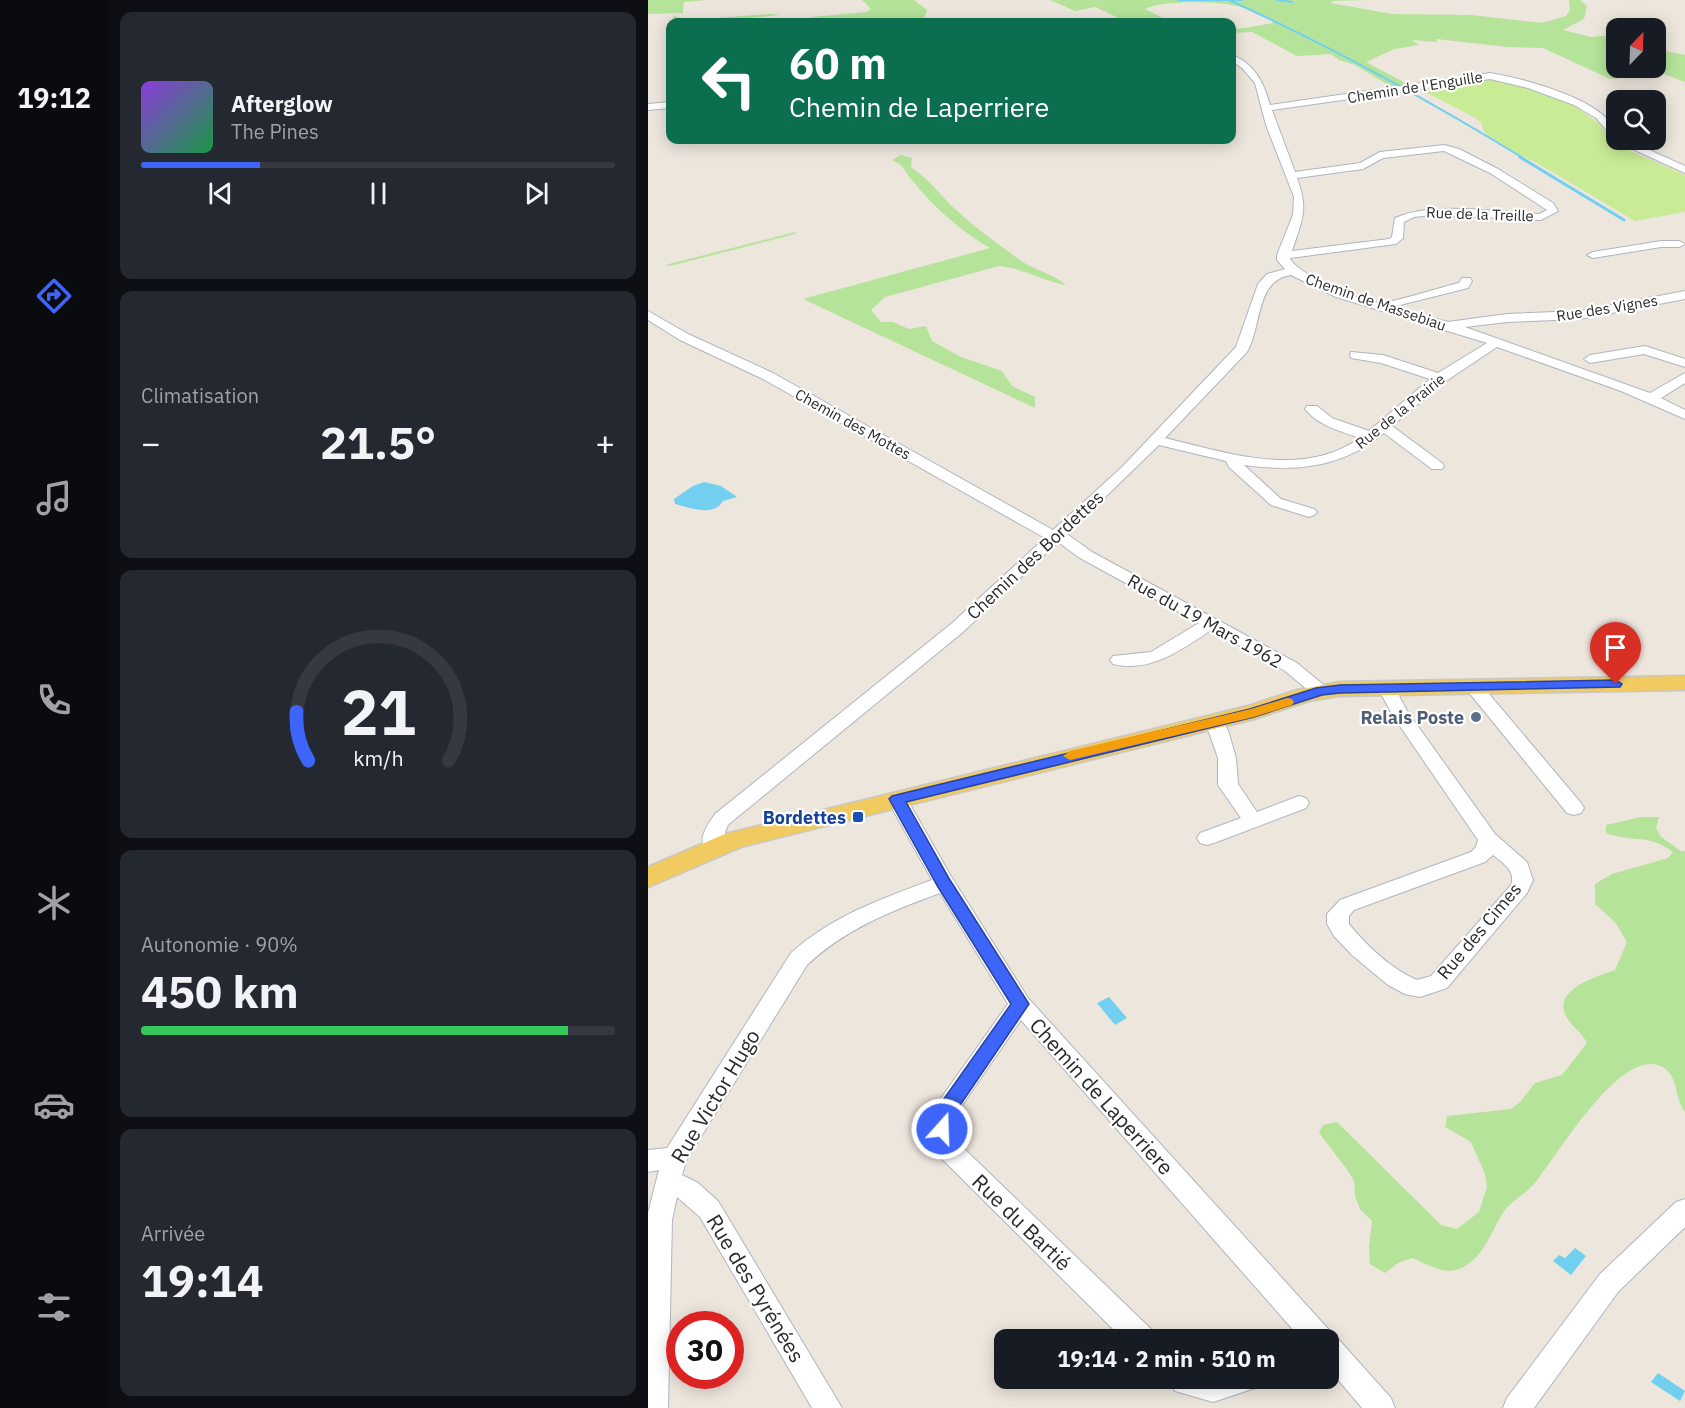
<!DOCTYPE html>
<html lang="fr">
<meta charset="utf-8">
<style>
body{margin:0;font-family:"IBM Plex Sans",sans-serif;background:#242831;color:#f1f3f6;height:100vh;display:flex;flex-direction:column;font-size:22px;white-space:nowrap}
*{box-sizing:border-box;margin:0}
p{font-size:20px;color:#9ea1a6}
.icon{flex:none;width:33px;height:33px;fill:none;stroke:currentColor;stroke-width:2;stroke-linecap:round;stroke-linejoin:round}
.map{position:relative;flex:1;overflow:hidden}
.details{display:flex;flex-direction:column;gap:12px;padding:12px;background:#0d0f14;width:540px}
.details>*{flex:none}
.guide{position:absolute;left:18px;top:18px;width:570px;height:126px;border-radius:12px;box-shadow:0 3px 15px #0003;background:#0b6e4f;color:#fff;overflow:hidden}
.needle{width:39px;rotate:23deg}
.controls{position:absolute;left:958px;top:18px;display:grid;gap:12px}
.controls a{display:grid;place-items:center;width:60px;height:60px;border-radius:12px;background:#171b24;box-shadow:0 3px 15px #0003;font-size:30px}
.speed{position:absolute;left:18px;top:1311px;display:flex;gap:12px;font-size:30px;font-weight:700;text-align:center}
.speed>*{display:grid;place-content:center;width:78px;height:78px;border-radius:50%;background:#171b24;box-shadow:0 3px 15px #0003;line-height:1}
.speed .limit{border:9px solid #d22;background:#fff;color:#111}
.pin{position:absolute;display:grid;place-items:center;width:51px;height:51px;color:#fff;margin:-62px -26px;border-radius:50% 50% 50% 0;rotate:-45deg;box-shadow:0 0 6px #0007}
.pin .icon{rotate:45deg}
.me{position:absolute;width:66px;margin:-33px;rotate:20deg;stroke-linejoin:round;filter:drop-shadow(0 0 4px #0008)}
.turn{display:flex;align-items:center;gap:21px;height:126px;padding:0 24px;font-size:27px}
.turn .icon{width:78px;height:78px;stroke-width:2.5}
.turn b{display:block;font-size:42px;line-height:51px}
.big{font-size:45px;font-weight:700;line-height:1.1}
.details .widget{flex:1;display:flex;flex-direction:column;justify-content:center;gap:9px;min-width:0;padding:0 21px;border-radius:12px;background:#242831}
.details .dial{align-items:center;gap:0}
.dial svg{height:156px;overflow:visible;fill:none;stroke:#363941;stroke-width:7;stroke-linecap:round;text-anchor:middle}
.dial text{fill:#f1f3f6;stroke:none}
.song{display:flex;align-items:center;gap:18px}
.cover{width:72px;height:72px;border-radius:9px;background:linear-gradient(135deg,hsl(270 70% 55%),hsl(140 70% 35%))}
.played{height:6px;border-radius:3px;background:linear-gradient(90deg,#3d65fa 25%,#363941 25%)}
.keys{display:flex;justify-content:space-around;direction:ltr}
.heat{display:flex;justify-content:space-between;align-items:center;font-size:33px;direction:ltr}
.charge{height:9px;border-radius:4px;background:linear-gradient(90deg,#34c759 90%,#363941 0)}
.trip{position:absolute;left:346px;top:1329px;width:345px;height:60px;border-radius:12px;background:#171b24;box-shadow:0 3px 15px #0003;font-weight:700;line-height:60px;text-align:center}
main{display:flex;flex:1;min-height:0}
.tabs{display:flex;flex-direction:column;width:108px;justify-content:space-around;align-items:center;background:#090b0e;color:#9ea1a6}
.tabs .icon{width:42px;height:42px}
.tabs .selected{color:#3d65fa}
.tabs b{font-size:27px;color:#f1f3f6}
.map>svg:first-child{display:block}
.green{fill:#b5e39a}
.pitch{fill:#c9eb96}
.water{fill:#71d0ef}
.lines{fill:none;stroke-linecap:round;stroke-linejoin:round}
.stream-far1{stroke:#71d0ef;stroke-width:2}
.stream{stroke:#71d0ef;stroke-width:3}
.minor-casing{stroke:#b1b4bf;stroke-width:2}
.major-casing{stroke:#c8c8c8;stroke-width:3}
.minor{fill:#fff;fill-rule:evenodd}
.major{fill:#f1cb5f;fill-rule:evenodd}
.route{fill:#3d65fa;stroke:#2842a2;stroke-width:1.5}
.slow{fill:#f59e0b}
.service-dot{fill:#5c6f8a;stroke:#fff;stroke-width:2}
.transit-dot{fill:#1a4fb4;stroke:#fff;stroke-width:2}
.labels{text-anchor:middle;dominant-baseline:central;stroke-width:4.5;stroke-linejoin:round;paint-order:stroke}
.far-street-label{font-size:15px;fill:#2b2b2b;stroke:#fff}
.street-label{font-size:18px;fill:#2b2b2b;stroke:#fff}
.service-label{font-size:18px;font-weight:bold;fill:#4e5e75;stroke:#fff;text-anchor:end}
.transit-label{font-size:18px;font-weight:bold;fill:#164399;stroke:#fff;text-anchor:end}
.near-street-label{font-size:21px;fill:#2b2b2b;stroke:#fff}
</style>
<main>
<nav class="tabs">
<b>19:12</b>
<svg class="icon selected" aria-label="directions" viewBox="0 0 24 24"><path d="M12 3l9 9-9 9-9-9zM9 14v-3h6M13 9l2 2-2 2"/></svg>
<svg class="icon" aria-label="music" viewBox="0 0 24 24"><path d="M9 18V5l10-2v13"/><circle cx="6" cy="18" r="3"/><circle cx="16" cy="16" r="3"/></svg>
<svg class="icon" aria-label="phone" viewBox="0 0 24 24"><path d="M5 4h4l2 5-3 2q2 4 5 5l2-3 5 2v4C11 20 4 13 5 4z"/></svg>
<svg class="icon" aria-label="climate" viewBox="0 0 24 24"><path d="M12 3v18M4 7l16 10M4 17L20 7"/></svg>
<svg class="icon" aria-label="car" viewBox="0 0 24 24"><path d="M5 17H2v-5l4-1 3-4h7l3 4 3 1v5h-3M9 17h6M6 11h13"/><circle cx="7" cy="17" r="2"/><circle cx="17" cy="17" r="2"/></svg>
<svg class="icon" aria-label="filters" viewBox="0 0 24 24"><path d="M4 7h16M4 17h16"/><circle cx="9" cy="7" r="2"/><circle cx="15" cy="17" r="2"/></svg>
</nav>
<section class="details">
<div class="widget">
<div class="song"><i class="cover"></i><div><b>Afterglow</b><p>The Pines</p></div></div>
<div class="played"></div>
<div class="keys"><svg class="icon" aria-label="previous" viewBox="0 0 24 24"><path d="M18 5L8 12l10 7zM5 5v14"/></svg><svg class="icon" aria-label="pause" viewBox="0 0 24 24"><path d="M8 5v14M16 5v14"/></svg><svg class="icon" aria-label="next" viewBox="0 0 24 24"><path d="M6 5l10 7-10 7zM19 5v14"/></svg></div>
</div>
<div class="widget"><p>Climatisation</p>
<div class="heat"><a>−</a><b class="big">21.5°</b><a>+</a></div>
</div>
<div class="widget dial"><svg viewBox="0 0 100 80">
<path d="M14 69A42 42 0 1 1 86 69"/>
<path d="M14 69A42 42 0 0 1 8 44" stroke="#3d65fa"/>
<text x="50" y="56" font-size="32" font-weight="700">21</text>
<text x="50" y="72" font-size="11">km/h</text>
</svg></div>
<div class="widget"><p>Autonomie · 90%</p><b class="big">450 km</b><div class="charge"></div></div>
<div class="widget"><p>Arrivée</p><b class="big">19:14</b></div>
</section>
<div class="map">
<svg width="1037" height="1408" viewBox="0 0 1037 1408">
<rect width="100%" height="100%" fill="#ede6dd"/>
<path class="green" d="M 0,0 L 59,0 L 36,2 L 35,13 L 0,14 Z
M 214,0 L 266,0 L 279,10 L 276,18 L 284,22 L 157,22 L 163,17 L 219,12 L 223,9 Z
M 402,0 L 719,0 L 685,1 L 683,3 L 744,14 L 824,15 L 894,23 L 918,16 L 922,10 L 921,0 L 932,0 L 939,6 L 936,19 L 915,30 L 943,37 L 969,35 L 969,68 L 1008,68 L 1008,49 L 1037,55 L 1037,82 L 1016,74 L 962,79 L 895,48 L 860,47 L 788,39 L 789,42 L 764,40 L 771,45 L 746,49 L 718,62 L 763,86 L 747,89 L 707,65 L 691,60 L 683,54 L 649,56 L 604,32 L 584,33 L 584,30 L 625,23 L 623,20 C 612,15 600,8 589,6 C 569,1 514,0 497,9 L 523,22 L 479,22 L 447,7 L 427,11 Z
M 122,14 L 132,15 L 58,22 L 23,22 L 26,16 L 40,20 Z
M 253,155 L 264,158 L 263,167 C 281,179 292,195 307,209 C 326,227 348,242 369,258 C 384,270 403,272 418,285 C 395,281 374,268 351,266 L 237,297 L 223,310 L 233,322 L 245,322 L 261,329 L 278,326 L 284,341 L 313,357 L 354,371 L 364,386 L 387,397 L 387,408 L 155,299 L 342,248 C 309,229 275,198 253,165 L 244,160 Z
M 148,232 L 147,234 L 22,266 L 17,265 Z
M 992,817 L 1011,817 L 1008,828 L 1013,837 L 1033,851 L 1037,851 L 1037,1112 C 1027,1099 1030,1077 1016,1068 C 974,1041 907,1161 885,1185 C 876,1195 863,1201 855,1213 C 842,1233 836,1259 811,1269 C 795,1275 780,1264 764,1258 L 750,1263 L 737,1273 L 722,1264 L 721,1248 L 724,1221 L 712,1209 L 707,1196 L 706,1181 L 698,1168 L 671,1133 L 675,1125 L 689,1122 L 793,1225 L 809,1229 L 831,1212 L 839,1187 L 837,1174 L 823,1142 L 797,1127 L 799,1116 L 863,1109 L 873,1101 L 887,1083 L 914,1075 L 939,1043 C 934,1033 927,1029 921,1021 C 899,991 947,977 967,970 L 979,942 L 967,922 L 947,904 L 947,884 L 964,874 L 1020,858 L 1025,852 C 1000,833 984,843 958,833 L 958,825 Z"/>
<path class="pitch" d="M 834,78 L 860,79 L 928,107 L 950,123 L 967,144 L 1037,175 L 1037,212 L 987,221 L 887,162 L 865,152 L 836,132 L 833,122 L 824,116 L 771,89 Z"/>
<path class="water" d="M 56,482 L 73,486 L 89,497 L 75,501 C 66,517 42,508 27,504 L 26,499 L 45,486 Z
M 461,997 L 479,1018 L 467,1025 L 449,1003 Z
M 927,1248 L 938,1256 L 923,1275 L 905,1261 L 911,1255 L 917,1258 Z
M 1010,1373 L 1037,1391 L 1032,1401 L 1003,1382 Z"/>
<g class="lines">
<path class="stream-far1" d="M 530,0 L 594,0
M 581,0 C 682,46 780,100 875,158
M 629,0 L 644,2"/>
<path class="stream" d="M 872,157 L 976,220"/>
<g class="minor-casing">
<path id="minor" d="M 584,55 C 607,64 616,83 622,105 L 842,73 C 872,78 969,101 969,140 L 979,140 L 1037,166 L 1037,173 L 969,142 L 948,118 L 926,105 L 880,88 L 842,79 L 624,110 L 647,172 L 712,163 L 732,152 L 796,145 L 811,149 L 850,169 L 905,203 L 910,211 L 893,220 L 784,215 L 766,217 L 756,222 L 755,238 L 748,244 L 642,258 C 647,273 713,302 731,303 C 744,303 787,289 803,285 L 811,283 L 814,278 L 822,278 L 824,281 L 820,288 L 744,307 L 800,322 L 859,314 L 932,311 L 1037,291 L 1037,299 L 932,319 L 859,322 L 817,327 L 1002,393 L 1037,373 L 1037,383 L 1013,398 L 1037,410 L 1037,419 L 973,391 L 849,347 L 795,383 L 744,426 L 794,463 L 796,466 L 794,469 L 784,469 L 736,433 C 694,468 648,472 596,465 L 633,499 L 666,509 L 669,512 L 666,515 L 661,517 L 623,505 L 581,467 L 578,461 L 511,445 L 419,534 L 444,552 L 649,663 L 678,687 L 681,691 L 678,695 L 666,695 L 637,671 L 563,630 C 534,650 502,673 465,664 L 462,660 L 465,656 L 503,652 L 551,623 L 432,558 L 410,542 L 315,632 L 81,824 C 74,833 78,843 72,852 L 65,854 L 58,852 C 49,838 59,826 67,814 L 303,624 L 397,538 L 115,379 L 32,340 L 0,320 L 0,311 L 40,334 L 125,373 L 405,530 L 474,467 L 588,347 L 610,284 L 619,274 L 637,269 L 629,260 L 629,255 L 645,215 L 646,197 L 618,125 L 607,83 L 594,68 L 584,61 ZM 796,151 L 842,173 L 899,210 L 891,214 C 850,212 784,201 747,218 L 744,237 L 741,239 L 644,251 C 654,220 661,210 649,178 L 715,169 L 735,158 ZM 643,275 L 688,297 L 839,343 L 790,373 L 735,355 L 703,352 L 702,355 L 703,358 L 733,363 L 782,379 L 721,431 L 684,418 L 669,406 L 659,406 L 657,409 C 671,426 692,431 712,438 C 654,479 580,453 517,438 L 599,352 C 614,327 607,280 643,275 Z
M 22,102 L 22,108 L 0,110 L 0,104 Z
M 1013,241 L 1031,241 L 1037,244 L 1031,247 L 1013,247 L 945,258 L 939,255 L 945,252 Z
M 997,346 L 1037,359 L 1037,367 L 996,354 L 942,363 L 936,359 L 942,355 Z
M 825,680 L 831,682 L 933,803 L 936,808 L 933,813 L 926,815 L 919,813 L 819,690 L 816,686 L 819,682 Z
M 739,682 L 745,684 L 759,711 L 847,834 L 879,862 L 885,880 L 879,893 L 799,988 L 772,997 L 757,994 L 740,985 L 704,955 L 686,936 L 679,924 L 679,914 L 692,900 L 823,852 L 828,847 L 830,840 L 745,716 L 730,688 L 733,684 ZM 845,855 C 855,863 868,871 863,885 L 783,976 L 769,980 C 743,969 718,945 701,924 L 701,916 L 706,910 L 837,862 Z
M 566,715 L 572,717 L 580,730 L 588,758 L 590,784 L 609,812 L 651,796 L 658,798 L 661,803 L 658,808 L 566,843 L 559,845 L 552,843 L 549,838 L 552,833 L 593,818 L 570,785 L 570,758 L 557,721 L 560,717 Z
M 249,792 L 256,794 L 304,878 L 380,998 L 682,1331 L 684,1337 L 691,1340 L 743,1398 L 747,1408 L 714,1408 L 681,1369 L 681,1340 L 654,1340 L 373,1020 L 306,1117 L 306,1139 L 505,1331 L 508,1340 L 476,1340 L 285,1150 C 280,1139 280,1120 286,1108 L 360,1004 L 292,893 C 243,911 197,929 159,965 L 38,1161 L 34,1175 L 50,1183 L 70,1201 L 194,1408 L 164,1408 L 52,1217 L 29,1197 L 24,1220 L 20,1408 L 0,1408 L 0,1213 L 11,1170 L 0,1172 L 0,1150 L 19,1148 L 143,953 C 184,916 233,899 284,880 L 239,799 L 242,794 Z
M 1037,1199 L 1037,1227 L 970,1292 L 886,1408 L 855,1408 L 859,1398 L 952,1274 L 1028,1202 Z
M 520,1378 L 611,1378 L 607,1388 L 565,1402 L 527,1391 Z"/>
</g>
<g class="major-casing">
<path id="major" d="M 1037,676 L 1037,690 L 691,696 L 661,701 L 606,719 L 93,847 L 0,887 L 0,867 L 77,834 L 600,706 L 649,690 L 691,682 Z"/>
</g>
<use href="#minor" class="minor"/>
<use href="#major" class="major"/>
</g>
<path class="route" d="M 968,680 L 974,684 L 972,687 L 692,693 L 674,695 L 606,717 L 258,802 L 302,880 L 381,1004 L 304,1117 L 301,1135 L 294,1137 L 288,1135 L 285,1129 L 288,1110 L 363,1004 L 290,887 L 241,799 L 244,796 L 602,709 L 668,688 L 692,685 Z"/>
<path class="slow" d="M 639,698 L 644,699 L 646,702 L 644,705 L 606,717 L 422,760 L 415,756 L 422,751 L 603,709 Z"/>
<circle class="service-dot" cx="828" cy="717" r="6"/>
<rect class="transit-dot" x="204" y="811" width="12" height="12" rx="3"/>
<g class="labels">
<g class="far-street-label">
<text transform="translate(767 87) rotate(-9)">Chemin de l'Enguille</text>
<text transform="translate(832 214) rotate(2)">Rue de la Treille</text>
<text transform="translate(728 302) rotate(19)">Chemin de Massebiau</text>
<text transform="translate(959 308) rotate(-9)">Rue des Vignes</text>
<text transform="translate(752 411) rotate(-39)">Rue de la Prairie</text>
<text transform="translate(205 424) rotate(29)">Chemin des Mottes</text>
</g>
<g class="street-label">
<text transform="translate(387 555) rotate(-43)">Chemin des Bordettes</text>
<text transform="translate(557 621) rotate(29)">Rue du 19 Mars 1962</text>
<text transform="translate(831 931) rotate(-50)">Rue des Cimes</text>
</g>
<g class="service-label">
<text x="816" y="717">Relais Poste</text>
</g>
<g class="transit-label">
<text x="198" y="817">Bordettes</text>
</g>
<g class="near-street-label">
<text transform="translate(67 1096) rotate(-59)">Rue Victor Hugo</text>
<text transform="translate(454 1096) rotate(48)">Chemin de Laperriere</text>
<text transform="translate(374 1222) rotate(44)">Rue du Bartié</text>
<text transform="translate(108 1288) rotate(59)">Rue des Pyrénées</text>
</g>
</g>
</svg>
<div class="controls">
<a><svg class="needle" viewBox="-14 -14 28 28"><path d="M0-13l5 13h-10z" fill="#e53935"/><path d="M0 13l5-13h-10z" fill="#9ea1a6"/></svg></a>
<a><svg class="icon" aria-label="search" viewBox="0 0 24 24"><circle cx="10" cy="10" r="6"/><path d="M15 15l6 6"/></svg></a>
</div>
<div class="speed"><div class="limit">30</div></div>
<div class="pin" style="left:968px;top:684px;background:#d93025"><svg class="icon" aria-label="arrive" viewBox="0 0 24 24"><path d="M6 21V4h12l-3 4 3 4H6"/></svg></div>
<svg class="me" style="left:294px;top:1129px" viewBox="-20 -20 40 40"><circle r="17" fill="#3d65fa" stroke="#fff" stroke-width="3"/><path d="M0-11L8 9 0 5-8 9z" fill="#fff"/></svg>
<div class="trip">19:14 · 2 min · 510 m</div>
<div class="guide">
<div class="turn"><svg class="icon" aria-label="left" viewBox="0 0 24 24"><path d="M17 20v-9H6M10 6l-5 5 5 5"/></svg><div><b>60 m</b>Chemin de Laperriere</div></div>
</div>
</div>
</main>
